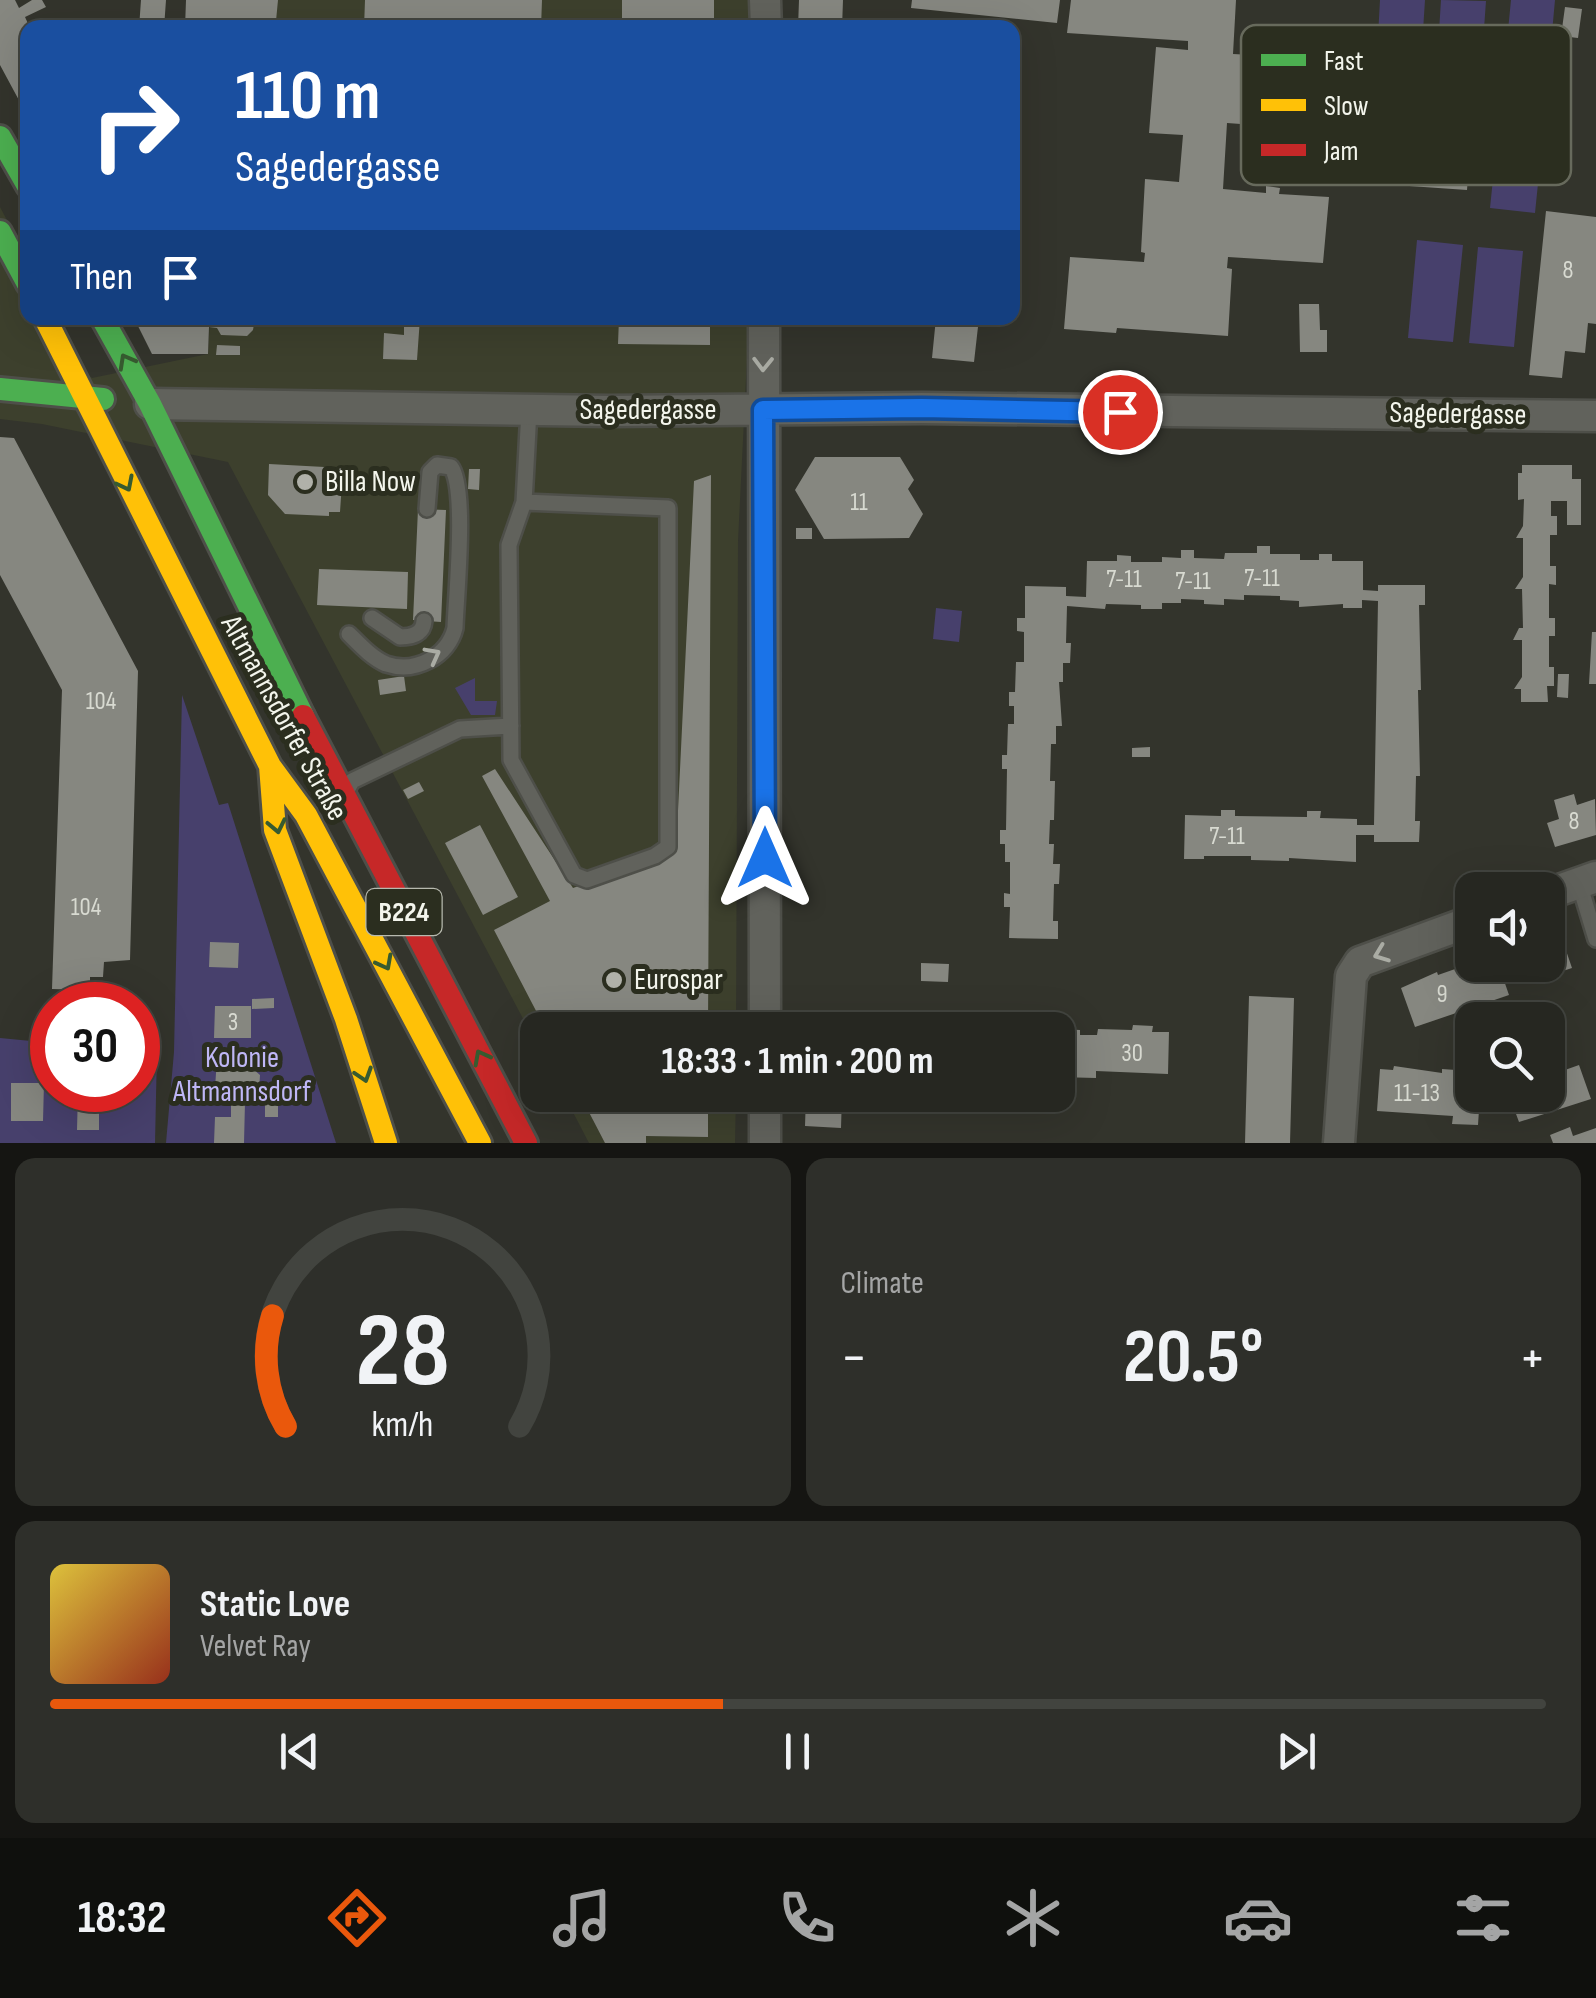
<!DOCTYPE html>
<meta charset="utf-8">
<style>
body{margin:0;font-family:"Sofia Sans Condensed",sans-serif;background:#2e2f2a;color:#f1f3f6;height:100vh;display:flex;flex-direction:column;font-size:38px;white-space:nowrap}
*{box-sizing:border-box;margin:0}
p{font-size:32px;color:#a4a5a5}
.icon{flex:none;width:55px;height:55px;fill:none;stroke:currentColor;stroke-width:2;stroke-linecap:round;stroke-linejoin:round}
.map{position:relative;height:1143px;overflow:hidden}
.drawer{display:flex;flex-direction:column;gap:15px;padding:15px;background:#151512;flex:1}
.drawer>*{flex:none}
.hud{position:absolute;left:20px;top:20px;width:1000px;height:305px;border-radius:20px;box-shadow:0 10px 40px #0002,0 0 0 2px #42443f;background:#1a4fa0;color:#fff;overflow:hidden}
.tools{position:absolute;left:1455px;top:872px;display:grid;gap:20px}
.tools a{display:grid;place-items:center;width:110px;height:110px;border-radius:20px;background:#262721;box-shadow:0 10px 40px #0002,0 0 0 2px #42443f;font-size:50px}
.speed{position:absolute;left:30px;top:982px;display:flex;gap:20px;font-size:50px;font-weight:700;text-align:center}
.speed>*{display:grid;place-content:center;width:130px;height:130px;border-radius:50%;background:#262721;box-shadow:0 10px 40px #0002,0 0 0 2px #42443f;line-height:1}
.speed .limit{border:15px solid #d22;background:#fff;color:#111}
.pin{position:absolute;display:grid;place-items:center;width:85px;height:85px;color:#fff;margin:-42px;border:5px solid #fff;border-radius:50%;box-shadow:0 2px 10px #0007}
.me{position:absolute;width:110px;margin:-55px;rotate:0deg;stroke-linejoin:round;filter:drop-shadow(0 0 8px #0008)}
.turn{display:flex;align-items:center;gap:35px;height:210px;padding:0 50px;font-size:45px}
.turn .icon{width:130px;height:130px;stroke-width:2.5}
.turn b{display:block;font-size:70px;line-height:85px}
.then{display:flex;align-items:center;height:95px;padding:0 50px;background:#0003;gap:20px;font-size:38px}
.big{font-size:75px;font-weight:700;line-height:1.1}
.drawer .tile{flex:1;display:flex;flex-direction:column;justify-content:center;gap:15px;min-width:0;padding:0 35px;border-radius:20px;background:#2e2f2a}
.drawer .dial{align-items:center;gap:0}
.dial svg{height:260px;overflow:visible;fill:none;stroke:#42443f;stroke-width:7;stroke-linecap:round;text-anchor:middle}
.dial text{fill:#f1f3f6;stroke:none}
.song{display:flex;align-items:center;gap:30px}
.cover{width:120px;height:120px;border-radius:15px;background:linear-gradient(135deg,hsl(50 70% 55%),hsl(10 70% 35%))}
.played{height:10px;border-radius:5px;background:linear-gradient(90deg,#ea580c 45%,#42443f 45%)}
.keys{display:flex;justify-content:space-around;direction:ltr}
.heat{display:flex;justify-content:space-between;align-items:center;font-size:55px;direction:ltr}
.drawer .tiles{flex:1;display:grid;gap:15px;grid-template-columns:1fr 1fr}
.tile:last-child{grid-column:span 2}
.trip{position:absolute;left:520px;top:1012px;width:555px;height:100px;border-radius:20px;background:#262721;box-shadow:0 10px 40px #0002,0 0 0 2px #42443f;font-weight:700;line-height:100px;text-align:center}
.menu{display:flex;height:160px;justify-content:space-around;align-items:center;background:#0f100d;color:#a4a5a5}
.menu .icon{width:70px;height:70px}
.menu .on{color:#ea580c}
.menu b{font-size:45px;color:#f1f3f6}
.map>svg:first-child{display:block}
.built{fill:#3d402d}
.green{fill:#47406c}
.building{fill:#868780}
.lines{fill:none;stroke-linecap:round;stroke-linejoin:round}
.lane-casing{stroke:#4e4f49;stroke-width:20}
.street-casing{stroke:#4e4f49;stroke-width:35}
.fast-casing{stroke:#4e4f49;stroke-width:28}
.slow-casing{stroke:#4e4f49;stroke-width:28}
.jam-casing{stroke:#4e4f49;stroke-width:28}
.lane{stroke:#61625c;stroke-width:15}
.street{stroke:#61625c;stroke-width:30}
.fast{stroke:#4caf50;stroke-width:22}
.slow{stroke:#ffc107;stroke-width:22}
.jam{stroke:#c62828;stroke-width:22}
.oneway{stroke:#375b30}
.oneway2{stroke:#aaaca4}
.route-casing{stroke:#114b97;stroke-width:25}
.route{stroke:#1a73e8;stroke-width:18}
.poi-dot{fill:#b0b1a9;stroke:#2b2e1f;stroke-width:4}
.labels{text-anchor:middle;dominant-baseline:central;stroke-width:10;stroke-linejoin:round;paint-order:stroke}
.number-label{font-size:25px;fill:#d8dad1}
.shield{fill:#2b2e1f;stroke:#b7b9ae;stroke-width:2.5}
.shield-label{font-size:28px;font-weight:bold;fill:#f3f5ec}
.street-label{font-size:30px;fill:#f3f5ec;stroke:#2b2e1f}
.poi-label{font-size:30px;fill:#f3f5ec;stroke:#2b2e1f;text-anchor:start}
.park-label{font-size:30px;fill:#bfb7f6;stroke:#2b2e1f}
.key{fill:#2b2e1f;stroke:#676a5c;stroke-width:2.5}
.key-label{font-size:28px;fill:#f3f5ec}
</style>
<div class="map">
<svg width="1596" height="1143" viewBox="0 0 1596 1143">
<rect width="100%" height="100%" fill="#33342c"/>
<path class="built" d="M 230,0 L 753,0 L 753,27 L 228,28 Z
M 0,207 L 27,258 L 28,318 L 92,378 L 208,354 L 210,318 L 749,318 L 738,541 L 736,1030 L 538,1030 L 537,1045 L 228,462 L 42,424 L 0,419 Z
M 564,1095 L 736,1095 L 735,1143 L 589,1143 Z"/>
<path class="green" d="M 1380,0 L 1425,0 L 1419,93 L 1375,91 Z
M 1441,0 L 1486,1 L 1479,98 L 1435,95 Z
M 1511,0 L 1555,0 L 1548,76 L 1504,71 Z
M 1500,111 L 1545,115 L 1535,213 L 1490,208 Z
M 1417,240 L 1463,245 L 1453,342 L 1408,338 Z
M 1478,247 L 1523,251 L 1514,347 L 1469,343 Z
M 936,608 L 962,611 L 959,642 L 933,639 Z
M 475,678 L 475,701 L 497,701 L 495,715 L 471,715 L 455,688 Z
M 182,695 L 219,805 L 228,803 L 336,1143 L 166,1143 L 174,1052 Z
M 0,1038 L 52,1043 L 52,1090 L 138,1090 L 138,1049 L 157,1051 L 155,1143 L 0,1143 Z"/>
<path class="building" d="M 0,0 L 15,0 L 19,8 L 32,0 L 42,0 L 46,7 L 25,17 L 30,28 L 28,28 L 28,117 L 0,65 Z
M 141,0 L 166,0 L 164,28 L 139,28 Z
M 186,0 L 278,0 L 276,21 L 264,19 L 263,28 L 185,28 Z
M 365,0 L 542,0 L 541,28 L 364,28 Z
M 622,0 L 714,0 L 714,28 L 622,28 Z
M 799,0 L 843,0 L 842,28 L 798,28 Z
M 912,0 L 1060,0 L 1057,23 L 911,8 Z
M 1071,0 L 1236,0 L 1233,54 L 1274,56 L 1274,50 L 1289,52 L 1289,56 L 1338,59 L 1335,131 L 1227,123 L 1223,189 L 1266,193 L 1266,186 L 1280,188 L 1279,194 L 1329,197 L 1323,263 L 1228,257 L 1227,268 L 1232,269 L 1228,336 L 1117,328 L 1116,333 L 1064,329 L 1070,257 L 1144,262 L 1145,253 L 1141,252 L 1145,179 L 1179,182 L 1183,135 L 1149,133 L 1156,47 L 1188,50 L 1188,41 L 1067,33 Z
M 1565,7 L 1582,9 L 1578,38 L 1561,36 Z
M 1371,128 L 1471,136 L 1467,190 L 1366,183 L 1366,179 L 1358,178 L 1361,133 L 1370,134 Z
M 1546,211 L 1596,217 L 1596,324 L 1588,323 L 1585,353 L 1565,351 L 1562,378 L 1529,375 Z
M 1299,304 L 1319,304 L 1320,330 L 1327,330 L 1327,352 L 1300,352 Z
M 134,318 L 161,318 L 165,325 L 175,327 L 176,318 L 255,318 L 253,330 L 247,336 L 221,335 L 217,328 L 209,327 L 208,354 L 152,354 Z
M 404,318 L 420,318 L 417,360 L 383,359 L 384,333 L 404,335 Z
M 619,318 L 710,318 L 710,345 L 618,344 Z
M 936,318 L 979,318 L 974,362 L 932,358 Z
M 217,345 L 240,346 L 240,355 L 216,355 Z
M 0,437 L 14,438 L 138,671 L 130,960 L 104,962 L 103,977 L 90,977 L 90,990 L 52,989 L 62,690 L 0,575 Z
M 815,457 L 900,457 L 914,480 L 908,489 L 923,514 L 909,538 L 824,539 L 795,490 Z
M 269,464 L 343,468 L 340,512 L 329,512 L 329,516 L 285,514 L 268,495 Z
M 1522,465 L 1572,465 L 1572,479 L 1581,479 L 1581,525 L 1567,525 L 1567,501 L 1551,501 L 1551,516 L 1557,516 L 1557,535 L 1550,535 L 1550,566 L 1556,566 L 1556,585 L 1549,584 L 1549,618 L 1555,618 L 1555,636 L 1549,636 L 1549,667 L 1554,667 L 1554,686 L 1547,686 L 1548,702 L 1521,702 L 1521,689 L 1514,689 L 1522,677 L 1522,640 L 1513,640 L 1519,628 L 1523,628 L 1522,589 L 1515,589 L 1523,577 L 1523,538 L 1516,538 L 1523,526 L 1524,499 L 1518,500 L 1518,473 L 1522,473 Z
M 469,469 L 480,469 L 479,490 L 468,489 Z
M 711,475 L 708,1030 L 546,1030 L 494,930 L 550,901 L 482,776 L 495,769 L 573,888 L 676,852 L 694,481 Z
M 418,509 L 446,510 L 441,622 L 413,620 Z
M 796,528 L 812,528 L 812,539 L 796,539 Z
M 1257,546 L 1270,546 L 1270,554 L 1300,554 L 1300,560 L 1319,560 L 1319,554 L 1332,554 L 1332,561 L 1363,561 L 1363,590 L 1378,591 L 1378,585 L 1425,585 L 1425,605 L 1419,605 L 1421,690 L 1418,690 L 1420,776 L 1416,776 L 1415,821 L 1420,821 L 1419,842 L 1374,842 L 1374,835 L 1356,835 L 1356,862 L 1289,858 L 1289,861 L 1251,860 L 1251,856 L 1204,856 L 1204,859 L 1184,859 L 1185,815 L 1221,816 L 1221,810 L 1235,810 L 1235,816 L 1307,817 L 1307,811 L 1321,811 L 1320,818 L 1357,819 L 1357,825 L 1374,825 L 1378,601 L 1362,600 L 1362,608 L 1343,608 L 1343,604 L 1299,607 L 1299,601 L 1280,600 L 1280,596 L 1244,595 L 1244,600 L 1224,599 L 1224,605 L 1204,604 L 1204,600 L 1181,599 L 1181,603 L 1162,603 L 1162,609 L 1141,609 L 1141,605 L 1106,604 L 1105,609 L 1067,606 L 1066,643 L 1071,643 L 1070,663 L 1063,663 L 1063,682 L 1059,682 L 1062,726 L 1056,726 L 1056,744 L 1051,744 L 1050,781 L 1055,781 L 1054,820 L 1050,820 L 1049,844 L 1054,844 L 1053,864 L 1060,864 L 1059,884 L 1054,884 L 1053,921 L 1058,921 L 1058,939 L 1009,938 L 1010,907 L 1004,907 L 1004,893 L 1010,894 L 1010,862 L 1005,862 L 1005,844 L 1000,844 L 1000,830 L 1006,830 L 1007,769 L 1002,769 L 1002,755 L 1007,755 L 1008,724 L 1014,724 L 1014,706 L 1009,706 L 1009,692 L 1015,692 L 1016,662 L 1024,662 L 1024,632 L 1017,631 L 1017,618 L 1025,618 L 1025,586 L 1066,587 L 1066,596 L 1086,597 L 1087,561 L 1117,561 L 1117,555 L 1131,556 L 1131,562 L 1162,562 L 1162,557 L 1181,558 L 1181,550 L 1194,550 L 1194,558 L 1224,559 L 1225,553 L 1257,553 Z
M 319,569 L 408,572 L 407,609 L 317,605 Z
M 1592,632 L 1596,632 L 1596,684 L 1589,684 Z
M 1558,674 L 1569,674 L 1568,698 L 1557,697 Z
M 404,676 L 406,691 L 380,695 L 378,680 Z
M 1150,747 L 1150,757 L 1132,757 L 1132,748 Z
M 419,782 L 424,791 L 408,799 L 403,790 Z
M 1574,794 L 1577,805 L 1595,799 L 1596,835 L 1555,847 L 1547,823 L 1559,819 L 1554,800 Z
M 480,825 L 518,897 L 483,915 L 445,843 Z
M 1559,930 L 1572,968 L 1529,982 L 1523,965 L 1548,965 L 1548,934 Z
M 210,942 L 239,943 L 238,968 L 209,967 Z
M 1472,960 L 1472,965 L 1509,965 L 1500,969 L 1509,995 L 1415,1027 L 1401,988 L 1437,972 L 1438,975 L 1458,968 L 1457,965 Z
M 921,963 L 949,964 L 948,982 L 921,981 Z
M 1249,996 L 1294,998 L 1290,1143 L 1245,1143 Z
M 274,998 L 274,1008 L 252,1009 L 252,999 Z
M 215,1006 L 251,1006 L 251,1038 L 214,1038 Z
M 844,1017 L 863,1018 L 863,1023 L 881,1024 L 915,1024 L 915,1019 L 935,1020 L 935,1025 L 953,1026 L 953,1030 L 808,1030 L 808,1022 L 844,1023 Z
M 1133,1025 L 1153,1026 L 1152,1032 L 1169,1032 L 1168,1074 L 1096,1071 L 1096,1078 L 1058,1077 L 1058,1034 L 1061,1034 L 1061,1029 L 1080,1030 L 1080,1035 L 1097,1035 L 1098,1029 L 1132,1030 Z
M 217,1057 L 252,1059 L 251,1067 L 260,1075 L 259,1092 L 235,1099 L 231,1090 L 215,1089 Z
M 1579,1065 L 1591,1099 L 1519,1122 L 1509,1095 L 1548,1095 L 1548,1076 Z
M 1394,1066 L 1442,1073 L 1442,1069 L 1456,1070 L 1455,1079 L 1469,1080 L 1472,1083 L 1472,1095 L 1480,1095 L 1478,1125 L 1452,1124 L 1453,1116 L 1377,1111 L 1380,1069 L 1393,1070 Z
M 11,1083 L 44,1083 L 43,1121 L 11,1121 Z
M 78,1090 L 93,1090 L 93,1098 L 99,1098 L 99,1130 L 77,1130 Z
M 580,1095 L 708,1095 L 708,1137 L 646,1136 L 646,1143 L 605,1143 Z
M 806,1095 L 842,1095 L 841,1128 L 805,1126 Z
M 231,1102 L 245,1102 L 244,1143 L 214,1143 L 215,1117 L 231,1117 Z
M 265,1104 L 278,1104 L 278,1117 L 265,1117 Z
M 1570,1127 L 1573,1136 L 1596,1128 L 1596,1143 L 1553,1143 L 1550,1135 Z"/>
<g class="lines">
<g class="lane-casing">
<path id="lane" d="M 524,502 L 668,508 L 668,847 L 655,856 L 587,880 L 574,875 L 511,760 L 509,545 Z
M 524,502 L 529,410
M 372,618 L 400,637 C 412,637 423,634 424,621
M 349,634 C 360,645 372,658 386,664 C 416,674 448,656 455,628 C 456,596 467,488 451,467 L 437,465 L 430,472 L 427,509
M 347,790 L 352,781 L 460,729 L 511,726
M 1579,883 L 1596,939"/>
</g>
<g class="street-casing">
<path id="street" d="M 765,0 L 766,28
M 764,318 L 765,1030
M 150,404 L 609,411 L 922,408 L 1596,416
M 1548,894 L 1596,877
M 765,1095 L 765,1143
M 1339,1143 L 1351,976 L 1360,962 L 1472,921"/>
</g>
<g class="fast-casing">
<path id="fast" d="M 0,137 L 28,186
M 0,232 L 28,284
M 102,318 L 150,404 L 303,716
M 0,389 L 103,399"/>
</g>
<g class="slow-casing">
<path id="slow" d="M 45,318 L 270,766 L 306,815 L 480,1143
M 270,766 L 275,830 L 346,1019 L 386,1143"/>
</g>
<g class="jam-casing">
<path id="jam" d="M 303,716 L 526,1143"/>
</g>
<use href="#lane" class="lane"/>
<use href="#street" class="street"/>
<use href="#fast" class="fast"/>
<use href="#slow" class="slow"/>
<use href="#jam" class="jam"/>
</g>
<defs><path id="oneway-chevron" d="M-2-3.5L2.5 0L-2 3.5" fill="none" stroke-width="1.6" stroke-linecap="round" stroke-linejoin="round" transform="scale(2.5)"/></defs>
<g class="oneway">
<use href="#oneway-chevron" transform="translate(126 361) rotate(-119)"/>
<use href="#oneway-chevron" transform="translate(126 484) rotate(63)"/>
<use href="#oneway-chevron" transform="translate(277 826) rotate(78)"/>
<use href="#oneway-chevron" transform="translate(385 963) rotate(62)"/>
<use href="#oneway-chevron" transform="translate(481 1057) rotate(-118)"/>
<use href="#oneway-chevron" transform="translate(364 1075) rotate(72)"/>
</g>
<g class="oneway2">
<use href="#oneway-chevron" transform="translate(763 364) rotate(91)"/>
<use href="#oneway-chevron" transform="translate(433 655) rotate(-28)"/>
<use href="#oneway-chevron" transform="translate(1381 954) rotate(159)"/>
</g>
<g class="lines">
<g class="route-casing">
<path id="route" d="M 765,858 L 763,410 L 922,408 L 1120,412"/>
</g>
<use href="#route" class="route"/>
</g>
<g class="poi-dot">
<circle cx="305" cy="482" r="10"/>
<circle cx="614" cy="980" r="10"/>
</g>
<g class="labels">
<g class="number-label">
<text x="1568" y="270">8</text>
<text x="859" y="502">11</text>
<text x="1262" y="578">7-11</text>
<text x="1124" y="579">7-11</text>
<text x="1193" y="581">7-11</text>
<text x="101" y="701">104</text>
<text x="1574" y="821">8</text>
<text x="1227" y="836">7-11</text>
<text x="86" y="907">104</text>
<text x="1442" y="994">9</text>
<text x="233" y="1022">3</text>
<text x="1132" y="1053">30</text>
<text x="1417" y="1093">11-13</text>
</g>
<rect class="shield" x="366.5" y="889" width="75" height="46" rx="8"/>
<g class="shield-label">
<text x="404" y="912">B224</text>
</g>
<g class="street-label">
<text x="648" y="410">Sagedergasse</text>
<text transform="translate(1458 414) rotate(1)">Sagedergasse</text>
<text transform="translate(284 718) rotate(61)">Altmannsdorfer Straße</text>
</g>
<g class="poi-label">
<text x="325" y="482">Billa Now</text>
<text x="634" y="980">Eurospar</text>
</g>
<g class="park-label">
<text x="242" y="1058">Kolonie<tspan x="242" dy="34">Altmannsdorf</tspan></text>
</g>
</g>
<rect x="1241" y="25" width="330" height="160" rx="15" class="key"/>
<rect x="1261" y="54" width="45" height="12" fill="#4caf50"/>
<rect x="1261" y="99" width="45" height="12" fill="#ffc107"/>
<rect x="1261" y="144" width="45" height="12" fill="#c62828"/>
<g class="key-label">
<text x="1324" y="70">Fast</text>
<text x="1324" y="115">Slow</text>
<text x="1324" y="160">Jam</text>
</g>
</svg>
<div class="tools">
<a><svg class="icon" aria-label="sound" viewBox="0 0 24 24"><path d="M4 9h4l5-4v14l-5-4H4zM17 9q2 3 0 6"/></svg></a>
<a><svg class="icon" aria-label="search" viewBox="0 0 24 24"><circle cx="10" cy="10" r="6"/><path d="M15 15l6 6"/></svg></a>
</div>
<div class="speed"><div class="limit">30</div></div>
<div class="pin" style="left:1120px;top:412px;background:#d93025"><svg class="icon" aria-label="arrive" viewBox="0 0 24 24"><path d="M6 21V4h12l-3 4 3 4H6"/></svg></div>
<svg class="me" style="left:765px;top:858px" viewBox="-20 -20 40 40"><path d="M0-17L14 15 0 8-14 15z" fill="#1a73e8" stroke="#fff" stroke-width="4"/></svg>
<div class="trip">18:33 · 1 min · 200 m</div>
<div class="hud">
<div class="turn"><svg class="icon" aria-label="right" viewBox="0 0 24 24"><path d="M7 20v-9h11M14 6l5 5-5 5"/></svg><div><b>110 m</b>Sagedergasse</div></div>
<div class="then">Then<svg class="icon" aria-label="arrive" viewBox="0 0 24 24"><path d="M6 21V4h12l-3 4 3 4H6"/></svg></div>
</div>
</div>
<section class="drawer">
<div class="tiles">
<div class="tile dial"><svg viewBox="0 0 100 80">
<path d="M14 69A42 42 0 1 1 86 69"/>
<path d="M14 69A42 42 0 0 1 10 35" stroke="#ea580c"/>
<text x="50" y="56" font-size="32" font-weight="700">28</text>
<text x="50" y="72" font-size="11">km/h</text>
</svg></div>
<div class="tile"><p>Climate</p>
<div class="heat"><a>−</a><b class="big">20.5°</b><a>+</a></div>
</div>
<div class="tile">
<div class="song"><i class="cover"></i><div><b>Static Love</b><p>Velvet Ray</p></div></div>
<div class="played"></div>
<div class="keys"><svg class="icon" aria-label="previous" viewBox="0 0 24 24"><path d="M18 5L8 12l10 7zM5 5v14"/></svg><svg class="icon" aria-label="pause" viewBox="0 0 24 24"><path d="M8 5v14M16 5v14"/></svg><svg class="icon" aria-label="next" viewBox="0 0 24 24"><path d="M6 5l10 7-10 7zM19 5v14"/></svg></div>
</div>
</div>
</section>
<nav class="menu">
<b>18:32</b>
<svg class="icon on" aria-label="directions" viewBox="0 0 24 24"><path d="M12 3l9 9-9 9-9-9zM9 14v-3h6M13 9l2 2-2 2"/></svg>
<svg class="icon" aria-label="music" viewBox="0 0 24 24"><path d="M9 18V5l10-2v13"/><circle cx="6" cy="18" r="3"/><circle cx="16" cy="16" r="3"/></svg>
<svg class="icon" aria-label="phone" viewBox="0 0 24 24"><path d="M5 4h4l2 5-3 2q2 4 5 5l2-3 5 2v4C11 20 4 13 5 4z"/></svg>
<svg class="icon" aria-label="climate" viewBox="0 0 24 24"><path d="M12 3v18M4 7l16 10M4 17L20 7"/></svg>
<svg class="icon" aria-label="car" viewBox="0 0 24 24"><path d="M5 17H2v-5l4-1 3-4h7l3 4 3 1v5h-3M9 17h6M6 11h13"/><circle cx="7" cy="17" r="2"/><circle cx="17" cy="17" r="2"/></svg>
<svg class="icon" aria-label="filters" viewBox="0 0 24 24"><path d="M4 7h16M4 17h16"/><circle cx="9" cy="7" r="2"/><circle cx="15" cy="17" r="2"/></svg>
</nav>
